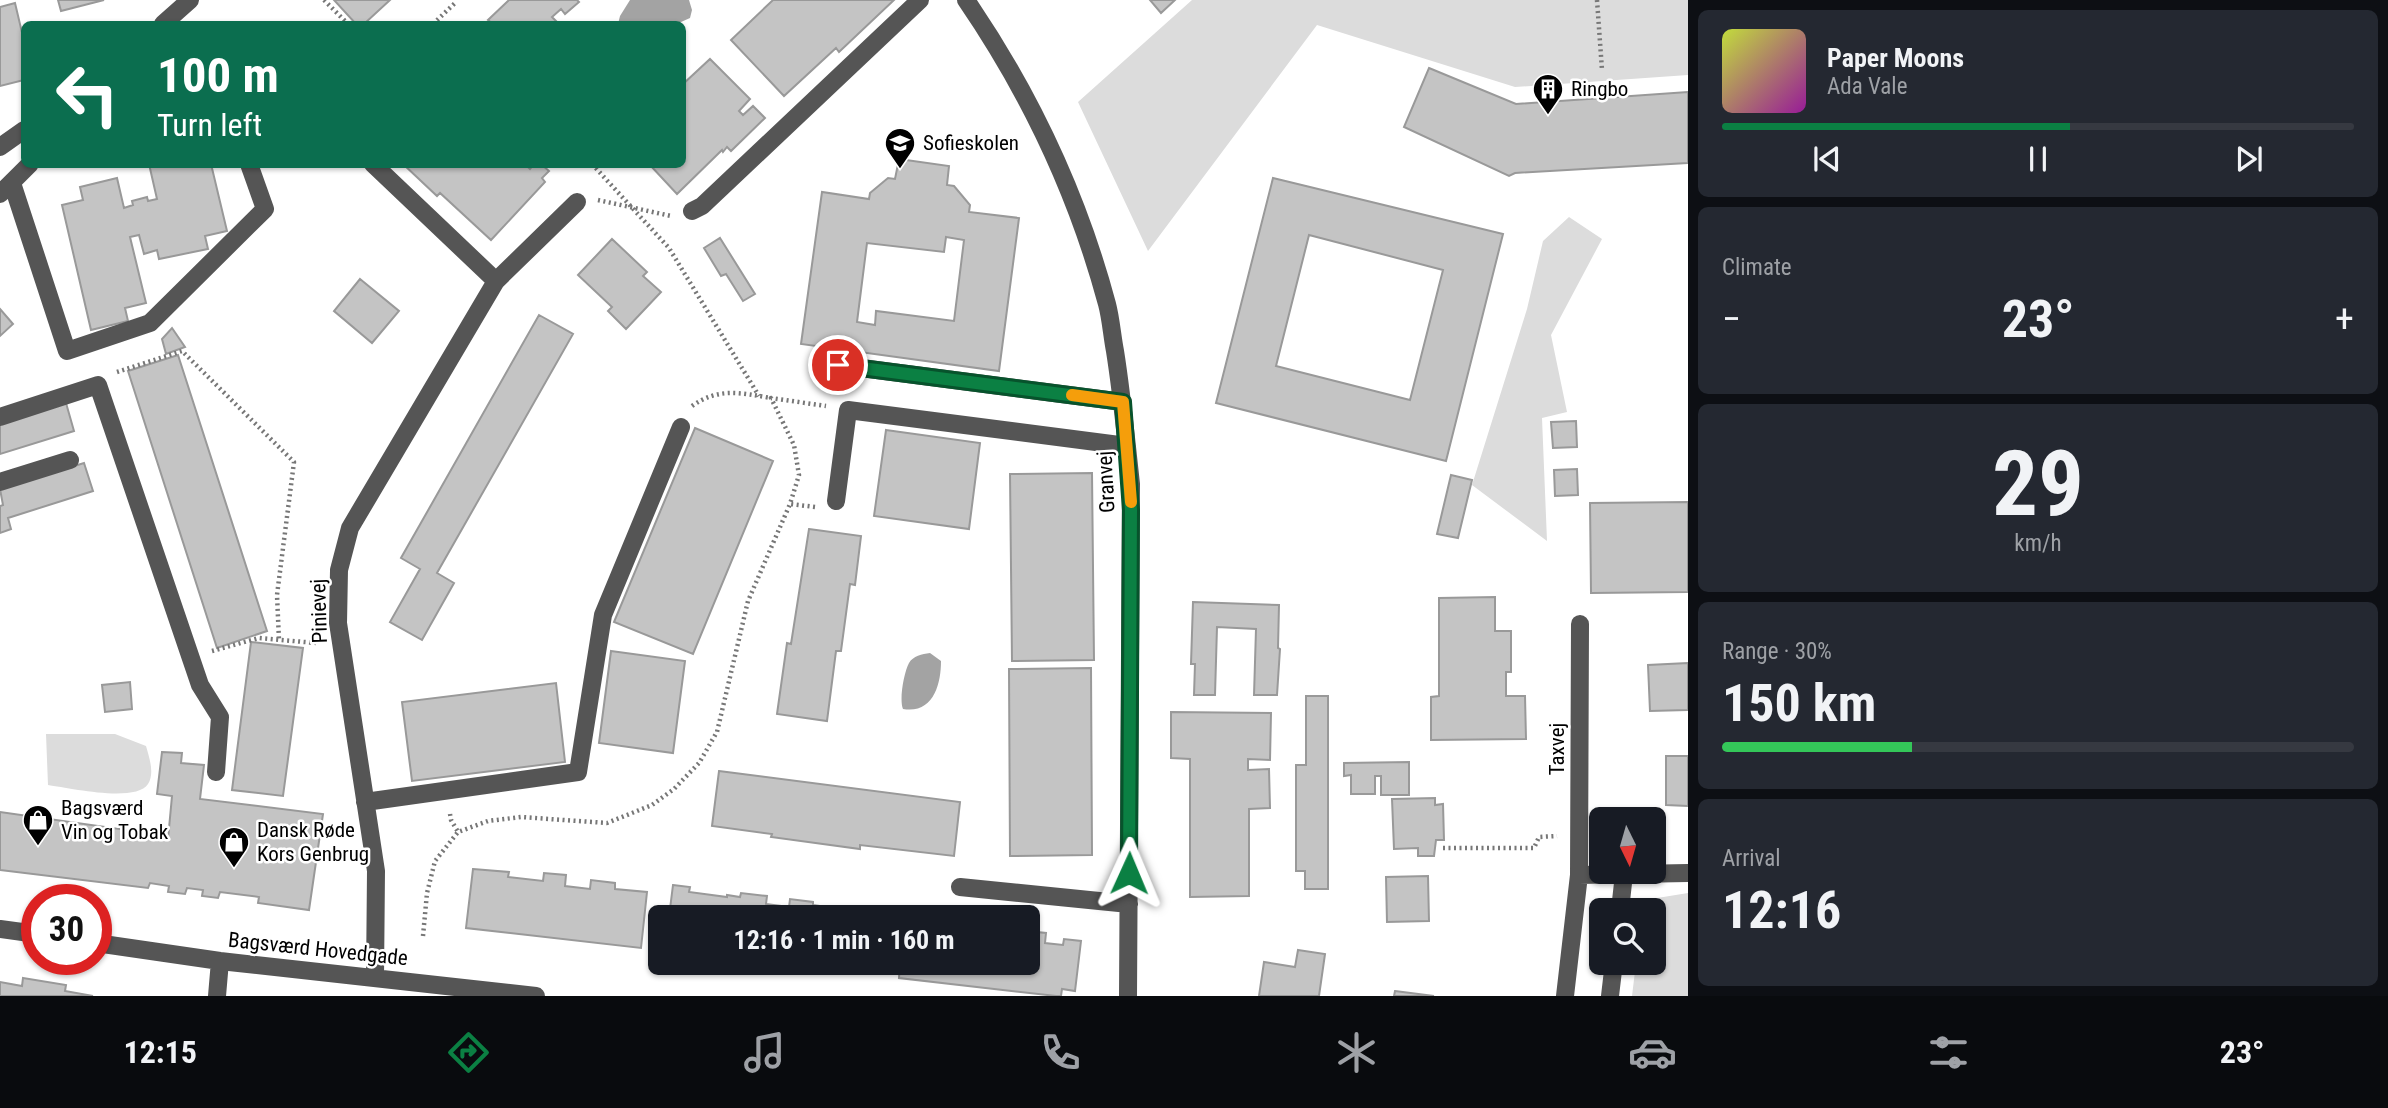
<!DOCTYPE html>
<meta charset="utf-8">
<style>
body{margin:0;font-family:"Roboto Condensed",sans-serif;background:#242831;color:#f1f3f6;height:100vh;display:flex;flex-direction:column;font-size:26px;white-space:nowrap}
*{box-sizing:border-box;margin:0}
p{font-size:23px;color:#9ea1a6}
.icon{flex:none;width:38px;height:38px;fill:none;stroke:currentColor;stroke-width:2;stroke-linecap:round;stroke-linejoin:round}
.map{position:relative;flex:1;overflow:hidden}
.side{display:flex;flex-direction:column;gap:10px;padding:10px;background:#0d0f14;width:700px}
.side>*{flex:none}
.banner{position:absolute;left:21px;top:21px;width:665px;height:147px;border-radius:10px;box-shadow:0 2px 5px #0004;background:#0b6e4f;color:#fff;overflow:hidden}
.needle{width:46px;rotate:175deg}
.tools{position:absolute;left:1589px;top:807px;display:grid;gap:14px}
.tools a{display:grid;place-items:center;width:77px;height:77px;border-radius:10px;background:#171b24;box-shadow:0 2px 5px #0004;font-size:35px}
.speed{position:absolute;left:21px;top:884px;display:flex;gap:14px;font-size:35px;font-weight:700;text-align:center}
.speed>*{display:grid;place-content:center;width:91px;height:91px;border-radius:50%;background:#171b24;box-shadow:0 2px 5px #0004;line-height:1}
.speed .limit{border:10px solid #d22;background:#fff;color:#111}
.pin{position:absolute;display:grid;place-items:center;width:60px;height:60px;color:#fff;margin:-30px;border:4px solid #fff;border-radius:50%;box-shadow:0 2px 7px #0007}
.me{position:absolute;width:77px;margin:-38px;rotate:1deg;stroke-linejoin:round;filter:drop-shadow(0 0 5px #0008)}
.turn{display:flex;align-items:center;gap:24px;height:147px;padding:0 21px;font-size:32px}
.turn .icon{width:91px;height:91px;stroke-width:2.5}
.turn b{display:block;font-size:49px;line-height:60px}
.big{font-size:52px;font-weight:700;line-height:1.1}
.side .card{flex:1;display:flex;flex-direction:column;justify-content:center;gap:10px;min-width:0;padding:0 24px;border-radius:10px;background:#242831}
.side .dial{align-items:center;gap:0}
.dial b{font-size:91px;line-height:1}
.song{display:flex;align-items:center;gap:21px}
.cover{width:84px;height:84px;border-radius:10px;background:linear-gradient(135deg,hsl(70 70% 55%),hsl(300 70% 35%))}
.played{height:7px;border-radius:4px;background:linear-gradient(90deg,#0b8043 55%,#363941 55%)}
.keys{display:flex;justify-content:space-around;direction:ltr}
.heat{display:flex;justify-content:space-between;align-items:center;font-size:38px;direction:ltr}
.charge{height:10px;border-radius:5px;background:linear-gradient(90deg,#34c759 30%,#363941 0)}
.trip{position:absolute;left:648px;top:905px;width:392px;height:70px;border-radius:10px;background:#171b24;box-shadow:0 2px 5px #0004;font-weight:700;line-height:70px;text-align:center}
.dock{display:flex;height:112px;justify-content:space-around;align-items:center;background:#090b0e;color:#9ea1a6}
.dock .icon{width:49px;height:49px}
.dock .active{color:#0b8043}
.dock b{font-size:32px;color:#f1f3f6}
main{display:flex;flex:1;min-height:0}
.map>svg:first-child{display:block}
.green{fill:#dcdcdc}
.water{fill:#a3a3a3}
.building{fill:#c4c4c4;stroke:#999;stroke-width:2;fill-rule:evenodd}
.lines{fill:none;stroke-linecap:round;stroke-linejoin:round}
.path{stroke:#777;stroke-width:4.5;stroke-dasharray:2 3.5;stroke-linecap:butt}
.minor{stroke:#555;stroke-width:18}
.route-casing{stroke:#07532c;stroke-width:18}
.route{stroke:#0b8043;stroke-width:12}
.slow{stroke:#f59e0b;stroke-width:12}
.labels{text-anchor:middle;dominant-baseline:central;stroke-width:5;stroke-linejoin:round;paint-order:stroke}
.poi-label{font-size:21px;fill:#000;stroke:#fff;text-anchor:start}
.street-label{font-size:21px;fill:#000;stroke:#fff}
</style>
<main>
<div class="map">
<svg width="1688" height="996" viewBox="0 0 1688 996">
<rect width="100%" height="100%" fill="#fff"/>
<path class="green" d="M 1192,0 L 1688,0 L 1688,75 L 1515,87 L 1317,25 L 1148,251 L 1078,102 Z
M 1569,217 L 1602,239 L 1551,335 L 1567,412 L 1542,418 L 1547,541 L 1472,485 L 1527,309 L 1543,241 Z
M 46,734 L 115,734 L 146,746 C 149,757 155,773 148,784 C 136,803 69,788 48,785 Z
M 1688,893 L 1688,996 L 1632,996 L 1636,963 L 1654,962 L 1654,910 L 1643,910 L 1651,899 Z"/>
<path class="water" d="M 630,0 L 689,0 L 692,10 L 690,18 L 681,22 L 618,24 L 620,16 Z
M 930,653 L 941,661 C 941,685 933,714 903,709 C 899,700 904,672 909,663 C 913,656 922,654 930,653 Z"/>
<path class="building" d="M 58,0 L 104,0 L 61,11 Z
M 334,0 L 390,0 L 364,24 L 356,24 Z
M 509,0 L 577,0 L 579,2 L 565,14 L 561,9 L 552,17 L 558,23 L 556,24 L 493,24 L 488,20 Z
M 773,0 L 894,0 L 839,52 L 836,48 L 784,96 L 731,40 Z
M 1150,0 L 1175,0 L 1161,13 Z
M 15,3 L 24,41 L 24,80 L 0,86 L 0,7 Z
M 710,59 L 750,99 L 739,111 L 743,115 L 753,106 L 765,118 L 731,151 L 727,147 L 723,152 L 722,150 L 677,194 L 649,164 L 682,164 L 682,85 Z
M 1429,68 L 1516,104 L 1688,92 L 1688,163 L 1515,173 L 1509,176 L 1404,127 Z
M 899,159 L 949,166 L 947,185 L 954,186 L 970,205 L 969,212 L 1019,218 L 999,371 L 801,344 L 822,192 L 869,199 L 870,193 L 888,178 L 895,179 ZM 946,237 L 964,240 L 954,321 L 876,311 L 875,325 L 857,322 L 867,243 L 944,252 Z
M 149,164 L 211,164 L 227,231 L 205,236 L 208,249 L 159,259 L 157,250 L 144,254 L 139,235 L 130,237 L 146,303 L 125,308 L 128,321 L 91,330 L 62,205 L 83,200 L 80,187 L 117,178 L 124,208 L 133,205 L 132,201 L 147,197 L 148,201 L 157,199 Z
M 403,164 L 525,164 L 530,169 L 534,164 L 541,164 L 549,171 L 542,178 L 545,182 L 491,240 L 440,193 L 437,196 Z
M 1273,178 L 1503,234 L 1446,461 L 1216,403 ZM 1309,235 L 1443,270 L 1410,400 L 1276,366 Z
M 720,238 L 755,294 L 743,301 L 726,274 L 721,276 L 704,248 Z
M 612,239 L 647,272 L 643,276 L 661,292 L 626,329 L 608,311 L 612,307 L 578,275 Z
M 360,279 L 399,311 L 372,343 L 334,311 Z
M 0,309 L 13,324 L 0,336 Z
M 539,315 L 573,334 L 437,573 L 454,583 L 422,640 L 390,622 L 420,569 L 401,558 Z
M 172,328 L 185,347 L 166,354 L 162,339 Z
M 178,355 L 267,631 L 217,648 L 128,371 Z
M 66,403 L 74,431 L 0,454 L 0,424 Z
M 1576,421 L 1577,447 L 1553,448 L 1551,422 Z
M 695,428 L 773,461 L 693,654 L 614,622 Z
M 886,430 L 980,443 L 969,529 L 874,516 Z
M 84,463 L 93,491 L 8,518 L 11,529 L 0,533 L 0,506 L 3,505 L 0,489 Z
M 1577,469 L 1578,495 L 1555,496 L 1554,470 Z
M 1092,473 L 1094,660 L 1012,661 L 1010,474 Z
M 1451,475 L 1472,480 L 1458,538 L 1437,534 Z
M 1688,502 L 1688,592 L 1591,593 L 1590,503 Z
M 809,529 L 861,536 L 855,585 L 850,584 L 841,651 L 836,651 L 827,721 L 777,714 L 787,643 L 791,644 Z
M 1495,597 L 1495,631 L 1511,631 L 1511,672 L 1506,672 L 1506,696 L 1525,696 L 1526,739 L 1431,740 L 1431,697 L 1439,696 L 1439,598 Z
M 1193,602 L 1279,605 L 1278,648 L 1280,649 L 1277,695 L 1254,695 L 1256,629 L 1217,627 L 1215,695 L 1194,695 L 1195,664 L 1191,664 Z
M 251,642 L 303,648 L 283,796 L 232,790 Z
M 611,651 L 685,661 L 673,753 L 599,743 Z
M 1688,663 L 1688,710 L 1650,711 L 1648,665 Z
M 1091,668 L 1092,855 L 1010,856 L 1009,669 Z
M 130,682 L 132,709 L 105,712 L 102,685 Z
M 556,683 L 565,762 L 412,781 L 402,702 Z
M 1306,696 L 1328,696 L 1328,889 L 1305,889 L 1305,871 L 1296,871 L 1296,765 L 1306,765 Z
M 1171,712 L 1271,713 L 1270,760 L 1248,759 L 1248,770 L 1269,769 L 1270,808 L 1249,809 L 1249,896 L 1190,897 L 1190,759 L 1171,758 Z
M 162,752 L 182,753 L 181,763 L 204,765 L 200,799 L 323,814 L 309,910 L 258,903 L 259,897 L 220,892 L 218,898 L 202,896 L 203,890 L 187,888 L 185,894 L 168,892 L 169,886 L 150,883 L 148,888 L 0,870 L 0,812 L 155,834 L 155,839 L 168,839 L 172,796 L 157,794 Z
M 1666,756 L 1688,756 L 1688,806 L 1666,805 Z
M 1409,762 L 1409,795 L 1381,795 L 1381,776 L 1375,776 L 1375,794 L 1351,794 L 1351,775 L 1344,776 L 1344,763 Z
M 719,771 L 960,802 L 954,856 L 860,845 L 860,849 L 771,837 L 772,834 L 712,826 Z
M 1435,798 L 1435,805 L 1443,804 L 1444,840 L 1436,840 L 1434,856 L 1418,856 L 1418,848 L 1394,849 L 1392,799 Z
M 473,869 L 509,872 L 508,877 L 543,881 L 544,873 L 566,875 L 565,886 L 590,889 L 591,880 L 615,883 L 615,889 L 647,892 L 641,948 L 466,928 Z
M 1428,876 L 1429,921 L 1387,922 L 1386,877 Z
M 673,885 L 690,887 L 689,892 L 727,897 L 727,895 L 740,897 L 741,893 L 767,896 L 766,904 L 789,907 L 790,899 L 813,902 L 813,905 L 827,907 L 826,912 L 862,917 L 669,917 Z
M 864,912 L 883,914 L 882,917 L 864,917 Z
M 1027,931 L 1046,933 L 1045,943 L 1063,945 L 1064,939 L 1081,941 L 1075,991 L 1062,989 L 1061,996 L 1056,996 L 899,978 L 900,962 L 1027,962 Z
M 1298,950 L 1325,954 L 1319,996 L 1259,996 L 1264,962 L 1295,967 Z
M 802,962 L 862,962 L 861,970 Z
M 23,978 L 66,985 L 65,991 L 93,996 L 0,996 L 0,982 L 22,986 Z
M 1395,991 L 1434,996 L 1394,996 Z"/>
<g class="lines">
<path class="path" d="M 324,0 L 348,24
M 1597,0 L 1602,70
M 433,24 L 455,3
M 592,164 L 669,248 L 759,396
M 598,200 L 671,216
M 117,372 L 182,351 L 294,462 L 277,595 L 279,640
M 692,406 C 719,387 741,393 771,398
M 815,507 L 790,504 L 799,475 L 794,445 L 771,398 L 826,406
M 212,651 L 259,638 L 316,643
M 450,814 L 451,820 L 458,832
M 1443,848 L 1534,848 L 1539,837 L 1557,836
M 423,936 L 427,893 L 435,861 L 458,832 L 488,821 L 521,817 L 607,823 L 652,805 L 674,789 L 699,763 L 717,732 L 748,601 L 790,504"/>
<path class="minor" d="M 966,0 C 1029,92 1078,196 1107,304 C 1111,319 1112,336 1115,351 C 1122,395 1126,439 1131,484 L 1128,996
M 163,24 L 190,0
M 0,147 L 24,130
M 373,164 L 496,281
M 12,183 L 67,351 L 150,323 L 265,209 L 249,164
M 0,194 L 30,164
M 692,211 L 702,206 L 920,0
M 838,365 L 1123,402
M 0,417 L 98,385 L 200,685 L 220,717 L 216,772
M 0,482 L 70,460
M 836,501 L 848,410 L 1127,446
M 365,802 L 578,772 L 603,615 L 681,427
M 1579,875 L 1688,873
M 960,887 L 1129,904
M 1620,910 L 1624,874
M 0,929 L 37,934
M 96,943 L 220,961 L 536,996
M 375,978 L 376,871 L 338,623 L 339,570 L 350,528 L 496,281 L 577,202
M 217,996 L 220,961
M 1565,996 L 1579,875 L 1580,624
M 1610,996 L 1614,962"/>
</g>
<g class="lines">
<g class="route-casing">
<path id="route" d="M 838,365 L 1123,402 L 1131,510 L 1129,873"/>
</g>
<use href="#route" class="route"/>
<path class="slow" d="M 1072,395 L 1123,402 L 1131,502"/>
</g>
<defs>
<g id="building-pin" transform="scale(1.575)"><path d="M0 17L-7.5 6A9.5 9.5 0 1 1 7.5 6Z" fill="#000" stroke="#fff"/><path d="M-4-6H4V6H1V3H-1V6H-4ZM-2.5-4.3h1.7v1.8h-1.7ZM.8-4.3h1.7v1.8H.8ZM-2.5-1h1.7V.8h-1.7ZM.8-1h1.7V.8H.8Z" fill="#fff"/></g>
<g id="school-pin" transform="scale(1.575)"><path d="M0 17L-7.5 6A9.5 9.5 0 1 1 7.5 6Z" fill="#000" stroke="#fff"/><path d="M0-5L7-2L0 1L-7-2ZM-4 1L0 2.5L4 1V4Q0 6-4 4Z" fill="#fff"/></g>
<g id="shop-pin" transform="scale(1.575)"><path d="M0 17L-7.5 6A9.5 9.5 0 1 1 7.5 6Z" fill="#000" stroke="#fff"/><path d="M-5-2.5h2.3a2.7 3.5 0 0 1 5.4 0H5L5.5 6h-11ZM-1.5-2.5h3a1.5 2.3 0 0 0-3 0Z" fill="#fff"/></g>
</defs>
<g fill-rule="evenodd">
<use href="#building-pin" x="1548" y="89"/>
<use href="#school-pin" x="900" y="143"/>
<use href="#shop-pin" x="38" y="820"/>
<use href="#shop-pin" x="234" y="842"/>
</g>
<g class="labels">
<g class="poi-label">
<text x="1571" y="89">Ringbo</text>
<text x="923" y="143">Sofieskolen</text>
<text x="61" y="808">Bagsværd<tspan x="61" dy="24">Vin og Tobak</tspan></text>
<text x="257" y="830">Dansk Røde<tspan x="257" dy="24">Kors Genbrug</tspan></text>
</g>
<g class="street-label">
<text transform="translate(1106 482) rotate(-93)">Granvej</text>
<text transform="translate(319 611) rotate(-92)">Pinievej</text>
<text transform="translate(1557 749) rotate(-90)">Taxvej</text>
<text transform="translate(318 949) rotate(6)">Bagsværd Hovedgade</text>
</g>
</g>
</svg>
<div class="tools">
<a><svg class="needle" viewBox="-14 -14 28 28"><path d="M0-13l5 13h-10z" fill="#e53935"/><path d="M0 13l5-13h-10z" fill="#9ea1a6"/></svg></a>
<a><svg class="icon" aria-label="search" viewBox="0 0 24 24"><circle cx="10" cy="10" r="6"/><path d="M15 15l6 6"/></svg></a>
</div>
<div class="speed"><div class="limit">30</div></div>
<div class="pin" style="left:838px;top:365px;background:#d93025"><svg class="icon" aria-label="arrive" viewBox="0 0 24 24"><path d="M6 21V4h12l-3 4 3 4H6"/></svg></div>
<svg class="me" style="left:1129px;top:873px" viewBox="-20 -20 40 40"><path d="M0-17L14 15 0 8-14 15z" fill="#0b8043" stroke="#fff" stroke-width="4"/></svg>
<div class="trip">12:16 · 1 min · 160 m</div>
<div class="banner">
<div class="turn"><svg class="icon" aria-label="left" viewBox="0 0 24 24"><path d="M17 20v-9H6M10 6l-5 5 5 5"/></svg><div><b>100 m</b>Turn left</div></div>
</div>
</div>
<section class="side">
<div class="card">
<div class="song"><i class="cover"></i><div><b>Paper Moons</b><p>Ada Vale</p></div></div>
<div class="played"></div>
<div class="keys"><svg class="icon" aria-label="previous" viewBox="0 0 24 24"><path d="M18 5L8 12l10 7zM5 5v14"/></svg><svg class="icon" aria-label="pause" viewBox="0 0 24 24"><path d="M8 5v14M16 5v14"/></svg><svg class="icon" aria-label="next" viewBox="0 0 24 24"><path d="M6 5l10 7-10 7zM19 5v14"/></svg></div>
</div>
<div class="card"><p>Climate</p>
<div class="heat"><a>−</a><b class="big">23°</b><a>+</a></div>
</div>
<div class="card dial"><b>29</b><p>km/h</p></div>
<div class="card"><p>Range · 30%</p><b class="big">150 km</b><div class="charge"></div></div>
<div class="card"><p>Arrival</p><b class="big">12:16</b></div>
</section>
</main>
<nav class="dock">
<b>12:15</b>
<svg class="icon active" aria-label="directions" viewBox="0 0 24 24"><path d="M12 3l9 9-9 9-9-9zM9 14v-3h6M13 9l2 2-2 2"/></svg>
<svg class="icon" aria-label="music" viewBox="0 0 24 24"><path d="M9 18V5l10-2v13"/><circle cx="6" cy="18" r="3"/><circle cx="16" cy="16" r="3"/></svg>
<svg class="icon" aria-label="phone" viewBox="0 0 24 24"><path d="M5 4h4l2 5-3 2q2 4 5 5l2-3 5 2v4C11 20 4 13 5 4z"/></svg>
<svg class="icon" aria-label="climate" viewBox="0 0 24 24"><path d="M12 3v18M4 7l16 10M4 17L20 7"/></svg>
<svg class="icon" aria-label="car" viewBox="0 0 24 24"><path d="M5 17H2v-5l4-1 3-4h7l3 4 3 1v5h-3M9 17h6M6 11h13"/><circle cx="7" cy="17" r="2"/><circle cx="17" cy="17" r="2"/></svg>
<svg class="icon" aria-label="filters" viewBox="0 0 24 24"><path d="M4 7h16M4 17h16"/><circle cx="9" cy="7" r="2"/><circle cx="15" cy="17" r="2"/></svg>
<b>23°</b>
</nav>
